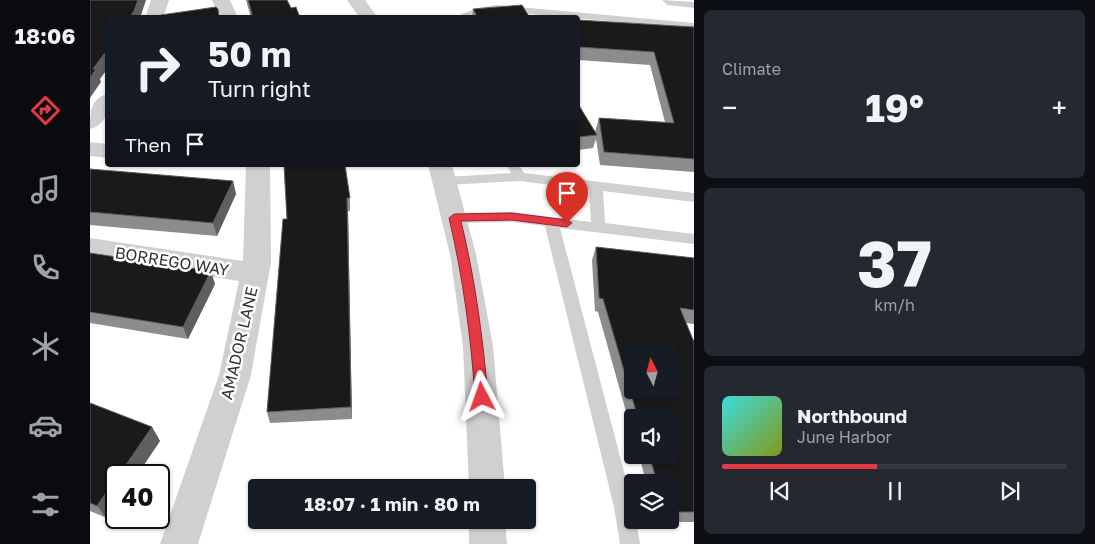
<!DOCTYPE html>
<meta charset="utf-8">
<style>
body{margin:0;font-family:"Golos Text",sans-serif;background:#242831;color:#f1f3f6;height:100vh;display:flex;flex-direction:column;font-size:19px;white-space:nowrap}
*{box-sizing:border-box;margin:0}
p{font-size:16px;color:#9ea1a6}
.icon{flex:none;width:28px;height:28px;fill:none;stroke:currentColor;stroke-width:2;stroke-linecap:round;stroke-linejoin:round}
.map{position:relative;flex:1;overflow:hidden}
.sheet{display:flex;flex-direction:column;gap:10px;padding:10px;background:#0d0f14;width:401px}
.sheet>*{flex:none}
.hud{position:absolute;left:15px;top:15px;width:475px;height:152px;border-radius:5px;box-shadow:0 1px 4px #0004;background:#171b24;color:#f1f3f6;overflow:hidden}
.needle{width:32px;rotate:354deg}
.controls{position:absolute;left:534px;top:344px;display:grid;gap:10px}
.controls a{display:grid;place-items:center;width:55px;height:55px;border-radius:5px;background:#171b24;box-shadow:0 1px 4px #0004;font-size:25px}
.speed{position:absolute;left:15px;top:464px;display:flex;gap:10px;font-size:25px;font-weight:700;text-align:center}
.speed>*{display:grid;place-content:center;width:65px;height:65px;border-radius:50%;background:#171b24;box-shadow:0 1px 4px #0004;line-height:1}
.speed .limit{border:2px solid #111;border-radius:8px;background:#fff;color:#111}
.pin{position:absolute;display:grid;place-items:center;width:42px;height:42px;color:#fff;margin:-51px -21px;border-radius:50% 50% 50% 0;rotate:-45deg;box-shadow:0 0 5px #0007}
.pin .icon{rotate:45deg}
.me{position:absolute;width:55px;margin:-28px;rotate:356deg;stroke-linejoin:round;filter:drop-shadow(0 0 4px #0008)}
.turn{display:flex;align-items:center;gap:18px;height:105px;padding:0 20px;font-size:22px}
.turn .icon{width:65px;height:65px;stroke-width:2.5}
.turn b{display:block;font-size:35px;line-height:42px}
.then{display:flex;align-items:center;height:48px;padding:0 20px;background:#0003;gap:10px;font-size:19px}
.big{font-size:38px;font-weight:700;line-height:1.1}
.sheet .tile{flex:1;display:flex;flex-direction:column;justify-content:center;gap:8px;min-width:0;padding:0 18px;border-radius:8px;background:#242831}
.sheet .dial{align-items:center;gap:0}
.dial b{font-size:65px;line-height:1}
.song{display:flex;align-items:center;gap:15px}
.cover{width:60px;height:60px;border-radius:8px;background:linear-gradient(135deg,hsl(180 70% 55%),hsl(70 70% 35%))}
.played{height:5px;border-radius:2px;background:linear-gradient(90deg,#e63946 45%,#363941 45%)}
.keys{display:flex;justify-content:space-around;direction:ltr}
.heat{display:flex;justify-content:space-between;align-items:center;font-size:28px;direction:ltr}
.trip{position:absolute;left:158px;top:479px;width:288px;height:50px;border-radius:5px;background:#171b24;box-shadow:0 1px 4px #0004;font-weight:700;line-height:50px;text-align:center}
main{display:flex;flex:1;min-height:0}
.dock{display:flex;flex-direction:column;width:90px;justify-content:space-around;align-items:center;background:#090b0e;color:#9ea1a6}
.dock .icon{width:35px;height:35px}
.dock .selected{color:#e63946}
.dock b{font-size:22px;color:#f1f3f6}
.map>svg:first-child{display:block}
.lines{fill:none;stroke-linecap:round;stroke-linejoin:round}
.service{fill:#d0d0d0;fill-rule:evenodd}
.minor{fill:#d0d0d0;fill-rule:evenodd}
.tertiary{fill:#d0d0d0;fill-rule:evenodd}
.wall{fill:#8c8c8c}
.shaded-wall{fill:#5f5f5f}
.building{fill:#1a1a1a;stroke:#5f5f5f;fill-rule:evenodd}
.route{fill:#e63946;stroke:#96252e}
.labels{text-anchor:middle;dominant-baseline:central;stroke-width:5;stroke-linejoin:round;paint-order:stroke}
.street-label{font-size:16px;fill:#333;stroke:#fff}
</style>
<main>
<nav class="dock">
<b>18:06</b>
<svg class="icon selected" aria-label="directions" viewBox="0 0 24 24"><path d="M12 3l9 9-9 9-9-9zM9 14v-3h6M13 9l2 2-2 2"/></svg>
<svg class="icon" aria-label="music" viewBox="0 0 24 24"><path d="M9 18V5l10-2v13"/><circle cx="6" cy="18" r="3"/><circle cx="16" cy="16" r="3"/></svg>
<svg class="icon" aria-label="phone" viewBox="0 0 24 24"><path d="M5 4h4l2 5-3 2q2 4 5 5l2-3 5 2v4C11 20 4 13 5 4z"/></svg>
<svg class="icon" aria-label="climate" viewBox="0 0 24 24"><path d="M12 3v18M4 7l16 10M4 17L20 7"/></svg>
<svg class="icon" aria-label="car" viewBox="0 0 24 24"><path d="M5 17H2v-5l4-1 3-4h7l3 4 3 1v5h-3M9 17h6M6 11h13"/><circle cx="7" cy="17" r="2"/><circle cx="17" cy="17" r="2"/></svg>
<svg class="icon" aria-label="filters" viewBox="0 0 24 24"><path d="M4 7h16M4 17h16"/><circle cx="9" cy="7" r="2"/><circle cx="15" cy="17" r="2"/></svg>
</nav>
<div class="map">
<svg width="604" height="544" viewBox="0 0 604 544">
<rect width="100%" height="100%" fill="#fff"/>
<g class="lines">
<path class="service" d="M 572,0 L 604,2 L 604,8 L 577,5 Z
M 407,5 L 604,23 L 604,29 L 407,11 C 392,13 378,18 362,18 L 387,8 Z
M 417,165 L 429,165 L 434,173 L 604,193 L 604,202 L 513,191 L 515,223 L 604,234 L 604,244 L 470,228 L 542,502 L 542,520 L 546,520 L 550,544 L 530,544 L 524,507 L 455,226 L 422,222 L 364,223 L 359,221 L 357,218 L 359,215 L 364,213 L 422,212 L 501,222 L 499,190 L 430,181 L 356,185 L 349,181 L 356,177 L 421,173 Z"/>
<path class="minor" d="M 61,0 L 79,0 L 73,18 L 55,18 Z
M 122,0 L 140,0 L 148,18 L 130,18 Z
M 18,94 C 18,109 18,124 0,129 C 0,113 0,98 18,94 Z
M 0,142 L 18,144 L 18,158 L 0,156 Z
M 156,165 L 180,165 L 181,262 L 161,375 L 108,544 L 70,544 L 129,375 L 149,281 L 0,258 L 0,238 L 153,261 Z"/>
<path class="tertiary" d="M 257,0 L 275,0 L 288,18 L 270,18 Z
M 338,165 L 362,165 L 386,254 L 403,346 L 415,488 L 379,488 L 373,346 L 360,254 Z
M 379,520 L 415,520 L 417,544 L 379,544 Z"/>
</g>
<path class="wall" d="M 156,0 L 197,0 L 201,8 L 210,18 L 161,18 Z
M 383,9 L 440,18 L 382,18 Z
M 488,20 L 604,27 L 604,172 L 510,165 L 506,139 L 503,148 L 488,150 L 488,104 L 505,132 L 509,118 L 575,122 L 560,65 L 488,60 Z
M 194,165 L 260,198 L 260,211 L 258,211 L 262,419 L 180,423 L 177,412 L 197,219 Z
M 0,169 L 143,181 L 146,194 L 127,236 L 0,225 Z
M 506,247 L 604,258 L 604,324 L 596,323 L 604,342 L 604,522 L 568,522 L 567,520 L 580,520 L 580,482 L 556,482 L 549,455 L 580,455 L 580,418 L 542,418 L 542,433 L 508,312 L 505,311 L 502,260 Z
M 0,253 L 125,284 L 98,339 L 0,323 Z
M 0,403 L 62,427 L 70,441 L 47,475 L 26,475 L 17,518 L 0,511 Z"/>
<path class="shaded-wall" d="M 48,0 L 56,0 L 50,18 L 39,18 Z
M 18,49 L 18,68 L 10,79 L 11,82 L 0,98 L 0,78 L 3,69 Z
M 143,181 L 146,194 L 127,236 L 123,223 Z
M 257,198 L 258,211 L 262,419 L 261,407 Z
M 121,271 L 125,284 L 98,339 L 93,327 Z
M 62,427 L 70,441 L 47,475 L 29,475 Z
M 26,478 L 26,505 L 17,518 L 7,506 Z"/>
<path class="building" d="M 0,0 L 48,0 L 44,11 L 39,18 L 18,18 L 18,49 L 3,69 L 6,69 L 0,78 Z
M 158,0 L 197,0 L 201,8 L 206,7 L 210,18 L 163,18 Z
M 432,5 L 440,18 L 388,18 L 383,9 Z
M 126,7 L 128,9 L 129,18 L 72,18 L 71,15 Z
M 488,20 L 604,27 L 604,159 L 514,152 L 509,118 L 584,123 L 564,52 L 488,47 Z
M 488,104 L 507,135 L 488,137 Z
M 194,165 L 255,165 L 260,198 L 257,198 L 261,407 L 177,412 L 193,219 L 197,219 Z
M 0,169 L 143,181 L 123,223 L 0,212 Z
M 506,247 L 604,258 L 604,310 L 590,308 L 604,342 L 604,512 L 580,512 L 580,482 L 567,482 L 559,455 L 580,455 L 580,418 L 548,418 L 513,299 L 509,298 ZM 542,352 L 580,352 L 580,390 L 542,390 Z
M 0,253 L 121,271 L 93,327 L 0,312 Z
M 0,403 L 62,427 L 29,475 L 26,475 L 26,478 L 7,506 L 0,503 Z"/>
<path class="route" d="M 422,213 L 477,220 L 482,223 L 477,227 L 422,220 L 371,221 C 385,279 393,338 398,397 L 396,401 L 392,403 L 387,401 L 385,397 C 381,337 373,277 359,218 L 364,214 Z"/>
<g class="labels">
<g class="street-label">
<text transform="translate(82 261) rotate(9)">BORREGO WAY</text>
<text transform="translate(149 343) rotate(-77)">AMADOR LANE</text>
</g>
</g>
</svg>
<div class="controls">
<a><svg class="needle" viewBox="-14 -14 28 28"><path d="M0-13l5 13h-10z" fill="#e53935"/><path d="M0 13l5-13h-10z" fill="#9ea1a6"/></svg></a>
<a><svg class="icon" aria-label="sound" viewBox="0 0 24 24"><path d="M4 9h4l5-4v14l-5-4H4zM17 9q2 3 0 6"/></svg></a>
<a><svg class="icon" aria-label="layers" viewBox="0 0 24 24"><path d="M12 4l9 5-9 5-9-5zM3 14l9 5 9-5"/></svg></a>
</div>
<div class="speed"><div class="limit">40</div></div>
<div class="pin" style="left:477px;top:223px;background:#d93025"><svg class="icon" aria-label="arrive" viewBox="0 0 24 24"><path d="M6 21V4h12l-3 4 3 4H6"/></svg></div>
<svg class="me" style="left:392px;top:397px" viewBox="-20 -20 40 40"><path d="M0-17L14 15 0 8-14 15z" fill="#e63946" stroke="#fff" stroke-width="4"/></svg>
<div class="trip">18:07 · 1 min · 80 m</div>
<div class="hud">
<div class="turn"><svg class="icon" aria-label="right" viewBox="0 0 24 24"><path d="M7 20v-9h11M14 6l5 5-5 5"/></svg><div><b>50 m</b>Turn right</div></div>
<div class="then">Then<svg class="icon" aria-label="arrive" viewBox="0 0 24 24"><path d="M6 21V4h12l-3 4 3 4H6"/></svg></div>
</div>
</div>
<section class="sheet">
<div class="tile"><p>Climate</p>
<div class="heat"><a>−</a><b class="big">19°</b><a>+</a></div>
</div>
<div class="tile dial"><b>37</b><p>km/h</p></div>
<div class="tile">
<div class="song"><i class="cover"></i><div><b>Northbound</b><p>June Harbor</p></div></div>
<div class="played"></div>
<div class="keys"><svg class="icon" aria-label="previous" viewBox="0 0 24 24"><path d="M18 5L8 12l10 7zM5 5v14"/></svg><svg class="icon" aria-label="pause" viewBox="0 0 24 24"><path d="M8 5v14M16 5v14"/></svg><svg class="icon" aria-label="next" viewBox="0 0 24 24"><path d="M6 5l10 7-10 7zM19 5v14"/></svg></div>
</div>
</section>
</main>
